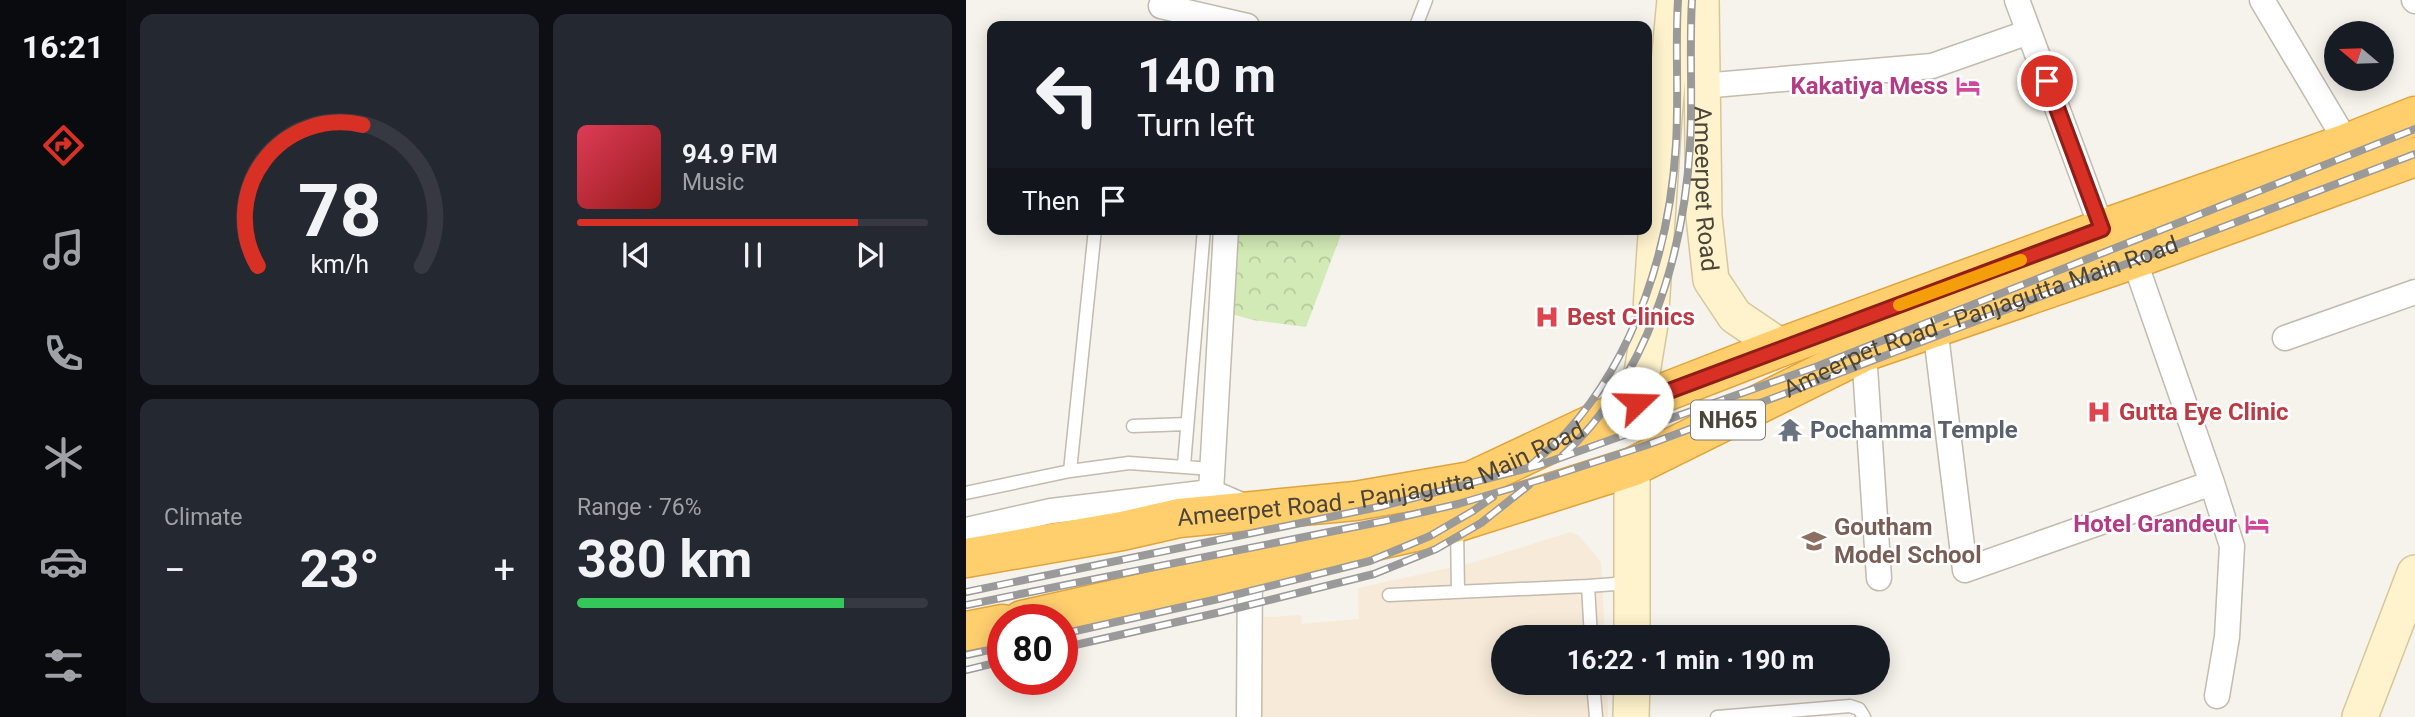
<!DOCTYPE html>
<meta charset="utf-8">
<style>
body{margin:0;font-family:Roboto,sans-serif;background:#242831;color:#f1f3f6;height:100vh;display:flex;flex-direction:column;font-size:26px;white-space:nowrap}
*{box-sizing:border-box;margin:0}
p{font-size:23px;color:#9ea1a6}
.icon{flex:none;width:38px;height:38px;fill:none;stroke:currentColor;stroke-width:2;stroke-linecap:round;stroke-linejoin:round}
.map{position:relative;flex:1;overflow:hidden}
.side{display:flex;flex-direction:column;gap:14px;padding:14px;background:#0d0f14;width:840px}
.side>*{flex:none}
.banner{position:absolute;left:21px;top:21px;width:665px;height:214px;border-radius:14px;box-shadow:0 4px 18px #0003;background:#171b24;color:#f1f3f6;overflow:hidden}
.needle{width:46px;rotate:289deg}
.tools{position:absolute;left:1358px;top:21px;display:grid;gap:14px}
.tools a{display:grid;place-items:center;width:70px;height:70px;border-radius:50%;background:#171b24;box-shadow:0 4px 18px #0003;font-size:35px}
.speed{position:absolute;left:21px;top:604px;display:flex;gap:14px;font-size:35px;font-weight:700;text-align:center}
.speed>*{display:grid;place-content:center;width:91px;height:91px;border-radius:50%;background:#171b24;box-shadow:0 4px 18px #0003;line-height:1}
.speed .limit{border:10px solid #d22;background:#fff;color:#111}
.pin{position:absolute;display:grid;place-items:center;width:60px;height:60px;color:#fff;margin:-30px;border:4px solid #fff;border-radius:50%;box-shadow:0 2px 7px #0007}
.me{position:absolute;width:77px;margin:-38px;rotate:69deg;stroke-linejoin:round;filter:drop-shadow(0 0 5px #0008)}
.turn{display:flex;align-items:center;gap:24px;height:147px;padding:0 35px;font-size:32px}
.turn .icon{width:91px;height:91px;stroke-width:2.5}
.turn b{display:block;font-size:49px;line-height:60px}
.then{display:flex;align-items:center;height:66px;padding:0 35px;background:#0003;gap:14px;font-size:26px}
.big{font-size:52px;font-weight:700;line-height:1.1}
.side .card{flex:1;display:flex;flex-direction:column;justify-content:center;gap:10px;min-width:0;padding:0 24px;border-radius:14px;background:#242831}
.side .dial{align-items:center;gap:0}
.dial svg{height:182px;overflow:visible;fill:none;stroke:#363941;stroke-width:7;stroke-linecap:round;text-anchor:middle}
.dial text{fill:#f1f3f6;stroke:none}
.song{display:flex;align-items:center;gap:21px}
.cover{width:84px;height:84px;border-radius:10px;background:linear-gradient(135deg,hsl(350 70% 55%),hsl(0 70% 35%))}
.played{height:7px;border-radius:4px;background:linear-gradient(90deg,#d93025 80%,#363941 80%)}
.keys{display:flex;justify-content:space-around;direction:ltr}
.heat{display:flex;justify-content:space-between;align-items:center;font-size:38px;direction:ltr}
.charge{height:10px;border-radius:5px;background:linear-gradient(90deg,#34c759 76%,#363941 0)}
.side .tiles{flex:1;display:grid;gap:14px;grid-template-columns:repeat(2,1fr)}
.trip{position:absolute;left:525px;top:625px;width:399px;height:70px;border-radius:35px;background:#171b24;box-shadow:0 4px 18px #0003;font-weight:700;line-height:70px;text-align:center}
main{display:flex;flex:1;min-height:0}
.menu{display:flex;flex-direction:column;width:126px;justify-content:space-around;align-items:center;background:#090b0e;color:#9ea1a6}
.menu .icon{width:49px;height:49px}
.menu .on{color:#d93025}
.menu b{font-size:32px;color:#f1f3f6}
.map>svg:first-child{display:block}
.commercial{fill:#f7ead8}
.forest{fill:url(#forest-crowns)}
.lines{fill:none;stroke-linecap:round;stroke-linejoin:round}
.lane-casing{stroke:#c2bbae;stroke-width:15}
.street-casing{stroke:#c2bbae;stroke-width:27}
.secondary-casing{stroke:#d6c79b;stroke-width:38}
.highway-casing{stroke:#e0a43c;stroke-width:41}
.lane{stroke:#fff;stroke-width:12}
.street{stroke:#fff;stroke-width:24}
.secondary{stroke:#fff3cd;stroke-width:35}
.highway{stroke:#ffcf6e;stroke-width:38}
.rail-casing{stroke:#9a9a9a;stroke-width:8}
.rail{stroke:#fff;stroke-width:5;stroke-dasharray:16;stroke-linecap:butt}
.route-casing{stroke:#8d1f18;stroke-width:18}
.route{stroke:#d93025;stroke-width:12}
.slow{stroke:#f59e0b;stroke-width:12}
.labels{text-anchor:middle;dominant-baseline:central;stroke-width:5;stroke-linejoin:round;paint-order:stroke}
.shield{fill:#fff;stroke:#817c74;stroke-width:2}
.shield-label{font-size:23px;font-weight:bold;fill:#4b4439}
.hotel-label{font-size:24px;font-weight:bold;fill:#b23c85;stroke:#fff;text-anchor:end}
.street-label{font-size:24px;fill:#4b4439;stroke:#fff}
.health-label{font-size:24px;font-weight:bold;fill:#be3a42;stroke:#fff;text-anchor:start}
.worship-label{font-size:24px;font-weight:bold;fill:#5b616d;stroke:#fff;text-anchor:start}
.education-label{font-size:24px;font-weight:bold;fill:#785e54;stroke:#fff;text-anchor:start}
</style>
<main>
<nav class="menu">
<b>16:21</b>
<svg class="icon on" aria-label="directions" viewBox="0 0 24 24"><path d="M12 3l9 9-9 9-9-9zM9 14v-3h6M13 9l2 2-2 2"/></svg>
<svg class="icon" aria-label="music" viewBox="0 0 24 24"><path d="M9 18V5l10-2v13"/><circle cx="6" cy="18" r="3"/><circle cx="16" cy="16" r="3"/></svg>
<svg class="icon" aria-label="phone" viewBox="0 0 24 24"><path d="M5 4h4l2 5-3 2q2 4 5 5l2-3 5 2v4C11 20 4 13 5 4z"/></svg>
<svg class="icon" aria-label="climate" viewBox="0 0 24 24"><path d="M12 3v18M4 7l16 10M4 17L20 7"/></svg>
<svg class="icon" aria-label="car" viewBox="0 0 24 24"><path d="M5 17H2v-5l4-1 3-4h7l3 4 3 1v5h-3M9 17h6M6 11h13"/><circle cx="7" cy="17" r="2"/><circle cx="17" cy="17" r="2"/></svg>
<svg class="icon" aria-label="filters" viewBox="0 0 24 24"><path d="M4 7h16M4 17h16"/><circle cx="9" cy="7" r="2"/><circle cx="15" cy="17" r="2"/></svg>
</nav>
<section class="side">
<div class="tiles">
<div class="card dial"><svg viewBox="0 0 100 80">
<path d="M14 69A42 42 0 1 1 86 69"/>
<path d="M14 69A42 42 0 0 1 60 7" stroke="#d93025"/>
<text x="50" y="56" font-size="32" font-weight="700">78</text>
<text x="50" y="72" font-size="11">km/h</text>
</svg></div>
<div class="card">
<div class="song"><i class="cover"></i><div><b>94.9 FM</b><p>Music</p></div></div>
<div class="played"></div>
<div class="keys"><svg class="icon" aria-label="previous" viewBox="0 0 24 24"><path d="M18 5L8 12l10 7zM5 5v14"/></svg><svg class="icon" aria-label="pause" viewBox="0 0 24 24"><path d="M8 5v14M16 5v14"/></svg><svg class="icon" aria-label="next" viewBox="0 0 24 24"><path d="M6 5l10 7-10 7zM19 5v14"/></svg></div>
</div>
<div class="card"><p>Climate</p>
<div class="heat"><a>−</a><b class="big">23°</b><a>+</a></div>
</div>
<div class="card"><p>Range · 76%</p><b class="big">380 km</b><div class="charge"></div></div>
</div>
</section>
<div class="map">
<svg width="1449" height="717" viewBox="0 0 1449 717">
<defs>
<pattern id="forest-crowns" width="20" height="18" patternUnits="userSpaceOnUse" patternTransform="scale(1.75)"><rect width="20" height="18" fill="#d2eab5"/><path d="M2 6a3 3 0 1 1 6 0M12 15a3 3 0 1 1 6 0" fill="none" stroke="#b6ca9c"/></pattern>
</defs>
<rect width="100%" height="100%" fill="#f6f3ec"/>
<path class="commercial" d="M 605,532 L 613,536 L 635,562 L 639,637 L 537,637 L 537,682 L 641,683 L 642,717 L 286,717 L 287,618 L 335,615 L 336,624 L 393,619 L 392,588 L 505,563 Z"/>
<path class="forest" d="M 266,229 L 377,229 L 340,327 L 287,320 L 258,312 Z"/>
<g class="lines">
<g class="lane-casing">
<path id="lane" d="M 450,26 L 460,0
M 167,426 L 221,424
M 218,465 L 238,229
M 104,471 L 129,229
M 0,493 L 104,471 L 163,463 L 246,469
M 491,526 L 492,592
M 622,586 L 663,583
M 423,595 L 622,586 L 625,637
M 627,682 L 630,717
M 751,717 L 884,706 L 893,709 L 898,717"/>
</g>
<g class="street-casing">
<path id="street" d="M 1051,0 L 1136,229
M 1296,0 L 1381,143
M 1448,0 L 1449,1
M 195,6 L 281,26
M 736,86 L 966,66 L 1063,32
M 1168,259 L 1246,483 L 1266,546 L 1261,637 L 1251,696
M 969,327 L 999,570 L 1246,483
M 1319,338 L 1449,292
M 898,352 L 913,578
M 245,492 L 260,229
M 0,530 L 85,511 L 245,492 L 280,507
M 283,717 L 284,567"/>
</g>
<g class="secondary-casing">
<g id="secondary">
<path id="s1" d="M 735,0 L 738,217 L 745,280 L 769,316 L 815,347"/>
<path d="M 671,403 L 684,324 L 698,116 L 709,0"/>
<path d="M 666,637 L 666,467"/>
<path d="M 665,717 L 666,682"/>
<path d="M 1394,717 L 1449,573"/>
</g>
</g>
<g class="highway-casing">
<g id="highway">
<path id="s2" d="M 0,558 L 156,531 L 213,518 L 389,501 L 505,481 L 671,403 L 815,347 L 1136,229 L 1381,143 L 1449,116"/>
<path id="s3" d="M 56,620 L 489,523 L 666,467 L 898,352 L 1168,259 L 1449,157"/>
<path d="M 0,631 L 37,624"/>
</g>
</g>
<use href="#lane" class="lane"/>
<use href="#street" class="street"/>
<use href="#secondary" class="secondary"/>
<use href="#highway" class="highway"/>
<g class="rail-casing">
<path id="rail" d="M 597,455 C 681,379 718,255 724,145 C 727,97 723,48 726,0
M 564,466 C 576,455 589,445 600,433 C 670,355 704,248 710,144 C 713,96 709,48 712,0
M 0,592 L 417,506 L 574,465 L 852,366 L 1449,129
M 0,605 L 418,521 L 492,504 L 583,477 L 681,445 L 858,379 L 1449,154
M 96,634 L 252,599 L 404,561 L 464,536 L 507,511 L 527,497
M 96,648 L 255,612 L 408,574 L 470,549 L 515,523 L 563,485
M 0,655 L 37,647
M 0,670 L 37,661"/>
</g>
<use href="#rail" class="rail"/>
</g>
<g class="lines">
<g class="route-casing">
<path id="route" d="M 671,403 L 1136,229 L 1081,81"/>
</g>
<use href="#route" class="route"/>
<path class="slow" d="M 933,305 L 1055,260"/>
</g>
<defs>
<g id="hotel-bare" transform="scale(1.89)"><path d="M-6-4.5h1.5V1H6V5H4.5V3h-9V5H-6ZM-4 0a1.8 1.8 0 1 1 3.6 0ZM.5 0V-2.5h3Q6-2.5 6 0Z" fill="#d1479c" stroke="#fff" stroke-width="2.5" paint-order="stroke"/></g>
<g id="hospital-bare" transform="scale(1.89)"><path d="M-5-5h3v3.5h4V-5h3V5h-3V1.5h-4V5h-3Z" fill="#e0444e" stroke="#fff" stroke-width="2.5" paint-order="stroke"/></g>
<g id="temple-bare" transform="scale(1.89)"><path d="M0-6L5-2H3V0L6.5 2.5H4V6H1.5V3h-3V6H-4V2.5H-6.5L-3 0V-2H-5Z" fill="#6b7280" stroke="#fff" stroke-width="2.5" paint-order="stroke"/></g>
<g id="school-bare" transform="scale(1.89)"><path d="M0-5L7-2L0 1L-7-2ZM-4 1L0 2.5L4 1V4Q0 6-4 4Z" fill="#8d6e63" stroke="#fff" stroke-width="2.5" paint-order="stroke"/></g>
</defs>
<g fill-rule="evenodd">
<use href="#hotel-bare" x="1002" y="86"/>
<use href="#hospital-bare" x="581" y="317"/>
<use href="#hospital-bare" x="1133" y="412"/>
<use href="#temple-bare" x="824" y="430"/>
<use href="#hotel-bare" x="1291" y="524"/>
<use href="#school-bare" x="848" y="541"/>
</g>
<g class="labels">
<rect class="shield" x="725" y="400.5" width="74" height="39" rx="5"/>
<g class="shield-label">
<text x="762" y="420">NH65</text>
</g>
<g class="hotel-label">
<text x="982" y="86">Kakatiya Mess</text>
<text x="1271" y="524">Hotel Grandeur</text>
</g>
<g class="street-label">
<text stroke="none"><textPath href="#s1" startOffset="189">Ameerpet Road</textPath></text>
<text stroke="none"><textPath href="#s3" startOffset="1010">Ameerpet Road - Panjagutta Main Road</textPath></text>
<text stroke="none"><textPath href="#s2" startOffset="425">Ameerpet Road - Panjagutta Main Road</textPath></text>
</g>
<g class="health-label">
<text x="601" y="317">Best Clinics</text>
<text x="1153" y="412">Gutta Eye Clinic</text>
</g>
<g class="worship-label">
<text x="844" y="430">Pochamma Temple</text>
</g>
<g class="education-label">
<text x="868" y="527">Goutham<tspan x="868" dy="28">Model School</tspan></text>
</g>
</g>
</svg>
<div class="tools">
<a><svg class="needle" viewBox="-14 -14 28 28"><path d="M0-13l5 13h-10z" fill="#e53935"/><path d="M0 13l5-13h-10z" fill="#9ea1a6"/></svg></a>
</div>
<div class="speed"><div class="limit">80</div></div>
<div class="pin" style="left:1081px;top:81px;background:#d93025"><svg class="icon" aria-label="arrive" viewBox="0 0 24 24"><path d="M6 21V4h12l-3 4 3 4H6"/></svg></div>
<svg class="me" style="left:671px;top:403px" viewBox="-20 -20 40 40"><circle r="19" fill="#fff"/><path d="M0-13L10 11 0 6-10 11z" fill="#d93025"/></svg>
<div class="trip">16:22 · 1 min · 190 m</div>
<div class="banner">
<div class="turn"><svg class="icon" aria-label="left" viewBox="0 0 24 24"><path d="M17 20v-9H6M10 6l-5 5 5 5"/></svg><div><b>140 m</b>Turn left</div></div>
<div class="then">Then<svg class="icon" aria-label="arrive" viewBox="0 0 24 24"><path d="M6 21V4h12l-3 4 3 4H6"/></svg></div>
</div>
</div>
</main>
